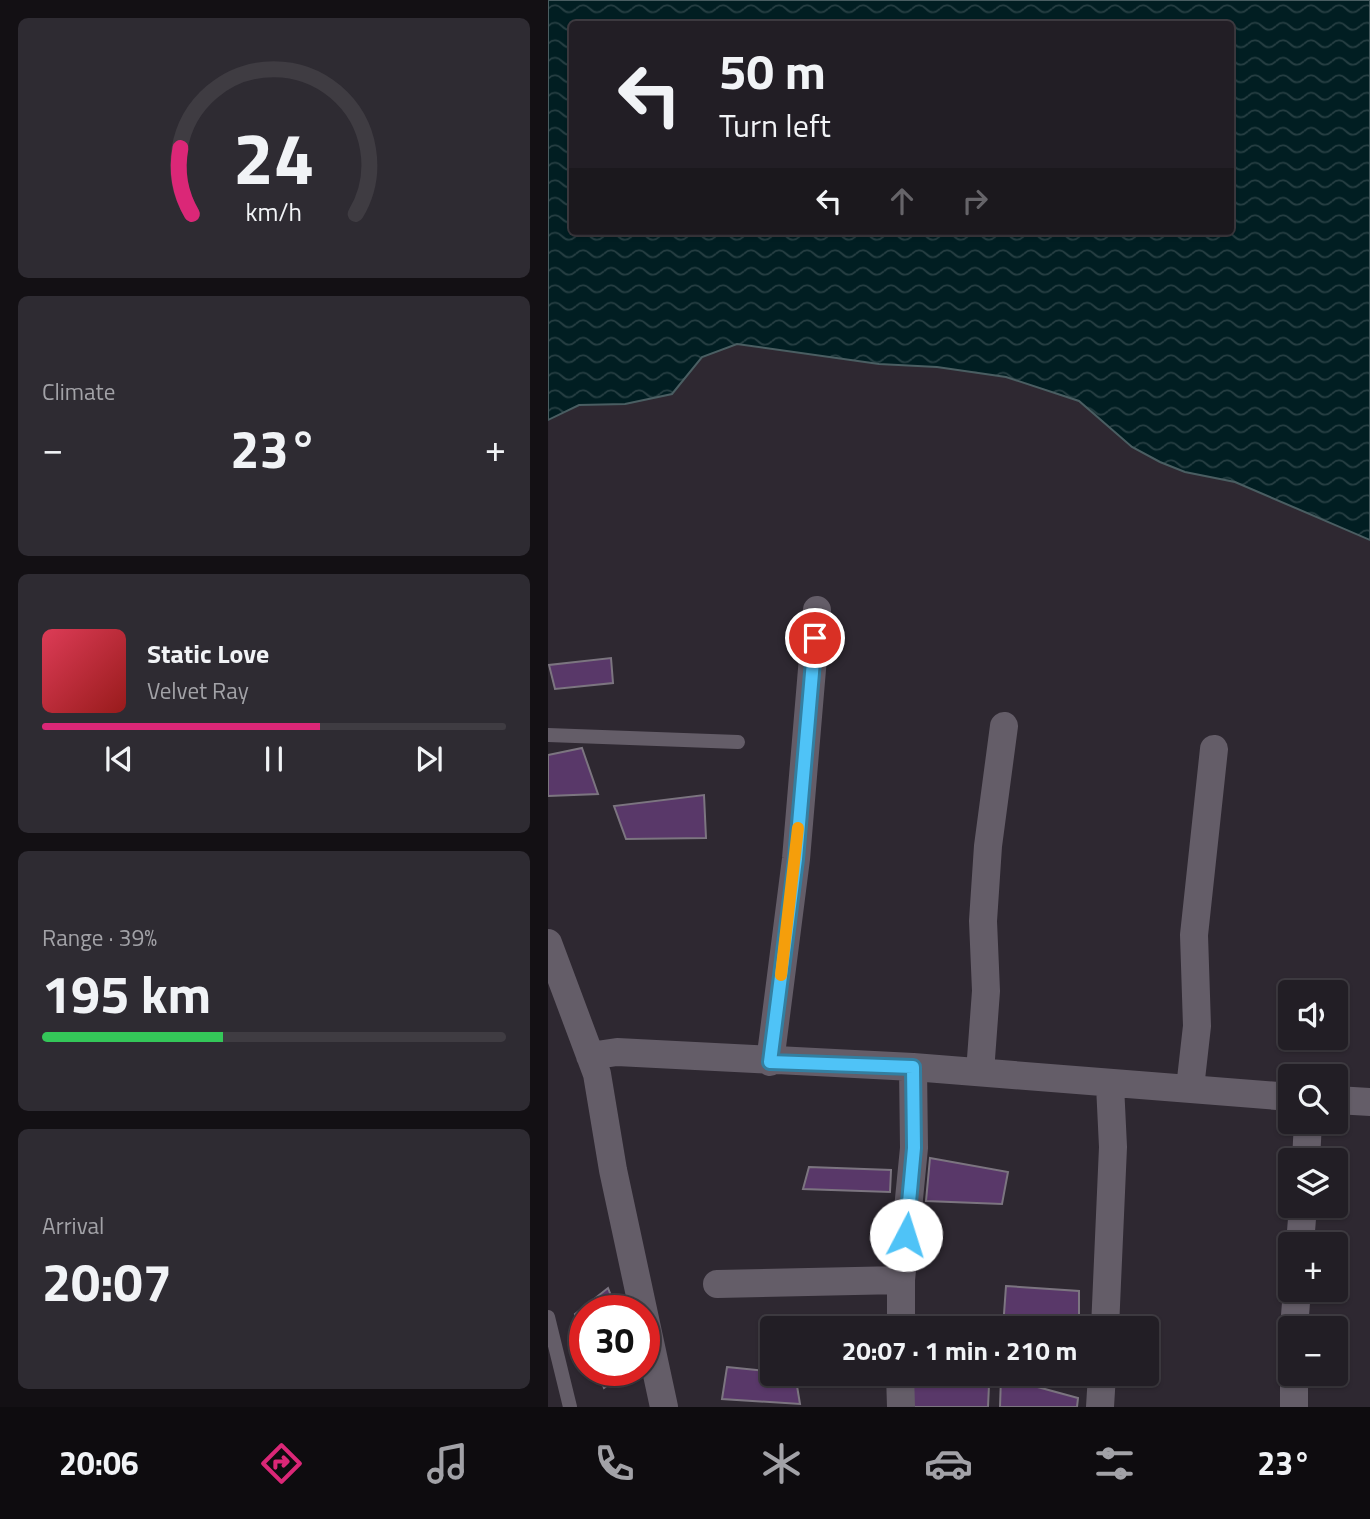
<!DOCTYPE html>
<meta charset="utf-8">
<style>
body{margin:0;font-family:"Titillium Web",sans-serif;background:#2e2b32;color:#f1f3f6;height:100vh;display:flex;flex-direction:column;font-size:26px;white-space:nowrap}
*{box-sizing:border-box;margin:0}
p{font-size:23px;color:#a2a2a7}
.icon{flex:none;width:38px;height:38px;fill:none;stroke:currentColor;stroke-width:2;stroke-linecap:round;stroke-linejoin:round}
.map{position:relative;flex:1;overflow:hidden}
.side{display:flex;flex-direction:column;gap:18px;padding:18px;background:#131014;width:548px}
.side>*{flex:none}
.guide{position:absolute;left:21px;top:21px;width:665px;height:214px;border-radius:7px;box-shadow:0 2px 5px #0004,0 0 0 2px #3f3c42;background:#221e25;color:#f1f3f6;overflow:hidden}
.fabs{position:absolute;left:730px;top:980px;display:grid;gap:14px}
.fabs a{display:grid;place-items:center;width:70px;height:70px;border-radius:7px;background:#221e25;box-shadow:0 2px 5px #0004,0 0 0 2px #3f3c42;font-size:35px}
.speed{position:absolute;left:21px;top:1295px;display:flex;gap:14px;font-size:35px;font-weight:700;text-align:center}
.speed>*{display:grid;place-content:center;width:91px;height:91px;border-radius:50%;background:#221e25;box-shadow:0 2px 5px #0004,0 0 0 2px #3f3c42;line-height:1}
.speed .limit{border:10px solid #d22;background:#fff;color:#111}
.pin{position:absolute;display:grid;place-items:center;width:60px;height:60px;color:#fff;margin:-30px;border:4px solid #fff;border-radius:50%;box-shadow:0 2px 7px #0007}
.me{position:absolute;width:77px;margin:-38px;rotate:5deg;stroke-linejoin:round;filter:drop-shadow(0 0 5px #0008)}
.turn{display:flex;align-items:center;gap:24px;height:147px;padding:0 35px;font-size:32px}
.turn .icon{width:91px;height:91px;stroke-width:2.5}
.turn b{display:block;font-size:49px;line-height:60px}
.lanes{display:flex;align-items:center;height:66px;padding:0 35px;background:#0003;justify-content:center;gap:35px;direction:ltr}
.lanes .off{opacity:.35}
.big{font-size:52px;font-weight:700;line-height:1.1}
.side .card{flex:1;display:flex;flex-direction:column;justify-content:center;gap:10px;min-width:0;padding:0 24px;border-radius:10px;background:#2e2b32}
.side .dial{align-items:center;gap:0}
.dial svg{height:182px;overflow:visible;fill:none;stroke:#3f3c42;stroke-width:7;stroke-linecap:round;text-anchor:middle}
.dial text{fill:#f1f3f6;stroke:none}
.song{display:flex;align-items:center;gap:21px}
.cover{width:84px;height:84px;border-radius:10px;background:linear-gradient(135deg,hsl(350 70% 55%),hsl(0 70% 35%))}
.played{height:7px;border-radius:4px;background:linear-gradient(90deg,#db2777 60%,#3f3c42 60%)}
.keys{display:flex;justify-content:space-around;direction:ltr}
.heat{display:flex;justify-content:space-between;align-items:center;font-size:38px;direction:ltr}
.charge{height:10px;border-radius:5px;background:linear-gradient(90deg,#34c759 39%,#3f3c42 0)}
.trip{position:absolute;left:212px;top:1316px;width:399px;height:70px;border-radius:7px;background:#221e25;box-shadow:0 2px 5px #0004,0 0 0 2px #3f3c42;font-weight:700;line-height:70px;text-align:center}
.dock{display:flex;height:112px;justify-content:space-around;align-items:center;background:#0e0c0f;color:#a2a2a7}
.dock .icon{width:49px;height:49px}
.dock .on{color:#db2777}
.dock b{font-size:32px;color:#f1f3f6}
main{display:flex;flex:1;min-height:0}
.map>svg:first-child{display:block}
.water{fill:url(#water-waves);stroke:#4a5e62;stroke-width:2;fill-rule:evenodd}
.building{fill:#593869;stroke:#7c7580;stroke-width:2}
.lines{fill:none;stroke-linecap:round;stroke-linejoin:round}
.lane{stroke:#645d68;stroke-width:14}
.street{stroke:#645d68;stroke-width:28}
.route-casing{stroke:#337fa1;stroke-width:18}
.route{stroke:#4fc3f7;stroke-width:12}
.slow{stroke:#f59e0b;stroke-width:12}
</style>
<main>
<section class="side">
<div class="card dial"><svg viewBox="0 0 100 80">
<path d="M14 69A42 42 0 1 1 86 69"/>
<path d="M14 69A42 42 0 0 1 9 40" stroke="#db2777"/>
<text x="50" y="56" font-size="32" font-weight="700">24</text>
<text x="50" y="72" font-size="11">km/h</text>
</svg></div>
<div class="card"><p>Climate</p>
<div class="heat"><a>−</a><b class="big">23°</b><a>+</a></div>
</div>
<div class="card">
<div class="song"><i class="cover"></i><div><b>Static Love</b><p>Velvet Ray</p></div></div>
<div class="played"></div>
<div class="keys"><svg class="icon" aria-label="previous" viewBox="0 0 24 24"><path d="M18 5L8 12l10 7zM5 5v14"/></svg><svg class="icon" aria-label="pause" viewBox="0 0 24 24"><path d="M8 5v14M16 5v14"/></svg><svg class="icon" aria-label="next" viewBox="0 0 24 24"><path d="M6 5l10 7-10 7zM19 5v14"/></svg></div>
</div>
<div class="card"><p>Range · 39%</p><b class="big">195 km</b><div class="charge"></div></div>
<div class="card"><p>Arrival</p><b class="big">20:07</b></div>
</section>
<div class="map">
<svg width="823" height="1407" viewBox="0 0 823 1407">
<defs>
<pattern id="water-waves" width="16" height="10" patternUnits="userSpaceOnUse" patternTransform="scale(1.75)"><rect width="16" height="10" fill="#011e22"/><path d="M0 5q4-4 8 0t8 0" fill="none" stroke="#273f43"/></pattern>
</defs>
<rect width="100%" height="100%" fill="#2e2831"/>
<path class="water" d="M 0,0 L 822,0 L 822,540 L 687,482 L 637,472 L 612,462 L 584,447 L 531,401 L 458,377 L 389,367 L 331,364 L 189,344 L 154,357 L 124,394 L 77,404 L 31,405 L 0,420 ZM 24,24 L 682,24 L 682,231 L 24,231 Z"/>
<path class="building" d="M 63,658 L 65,683 L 7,689 L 1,665 Z
M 34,748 L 50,794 L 0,796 L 0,755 Z
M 156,795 L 158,838 L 78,839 L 66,806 Z
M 382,1158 L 460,1172 L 454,1204 L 378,1201 Z
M 261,1167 L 343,1170 L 342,1192 L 255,1189 Z
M 458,1286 L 531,1291 L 531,1328 L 455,1328 Z
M 60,1288 L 69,1311 L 37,1311 L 37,1338 L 27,1314 Z
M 179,1367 L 247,1374 L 252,1404 L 174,1399 Z
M 49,1370 L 81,1370 L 56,1388 Z
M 453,1377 L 530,1398 L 529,1407 L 452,1407 Z
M 364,1382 L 441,1385 L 440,1407 L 363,1407 Z"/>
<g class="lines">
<path class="lane" d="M 0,735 L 190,742
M 0,1317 L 22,1407"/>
<path class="street" d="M 0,943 L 49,1074 L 65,1170 L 116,1407
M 42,1056 L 69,1052 L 365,1067 L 742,1097
M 222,1062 L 248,859 L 269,610
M 432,1072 L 438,991 L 435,921 L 440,846 L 456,726
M 642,1088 L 649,1026 L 646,935 L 666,749
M 788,1100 L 823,1102
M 758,1160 L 760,1122
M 752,1244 L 755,1206
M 169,1284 L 353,1280
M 353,1328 L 353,1280 L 366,1148 L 365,1067
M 557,1328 L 565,1147 L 562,1085
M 746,1328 L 749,1290
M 352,1374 L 353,1407
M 746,1374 L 746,1407
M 552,1407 L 554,1374"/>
</g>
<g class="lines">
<g class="route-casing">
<path id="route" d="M 267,638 L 248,859 L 222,1062 L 365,1067 L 366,1148 L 358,1235"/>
</g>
<use href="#route" class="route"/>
<path class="slow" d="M 233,975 L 250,828"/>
</g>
</svg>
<div class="fabs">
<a><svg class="icon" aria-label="sound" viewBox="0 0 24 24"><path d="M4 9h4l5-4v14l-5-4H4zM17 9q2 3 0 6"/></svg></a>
<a><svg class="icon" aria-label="search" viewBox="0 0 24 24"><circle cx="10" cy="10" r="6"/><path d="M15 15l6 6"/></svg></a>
<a><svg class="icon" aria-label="layers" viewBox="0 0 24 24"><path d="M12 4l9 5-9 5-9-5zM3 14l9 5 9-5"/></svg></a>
<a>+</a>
<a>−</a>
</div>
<div class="speed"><div class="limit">30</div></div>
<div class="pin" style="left:267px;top:638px;background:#d93025"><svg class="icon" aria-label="arrive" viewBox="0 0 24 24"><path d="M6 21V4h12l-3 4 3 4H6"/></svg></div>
<svg class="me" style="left:358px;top:1235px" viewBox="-20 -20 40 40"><circle r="19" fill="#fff"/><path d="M0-13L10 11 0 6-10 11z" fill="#4fc3f7"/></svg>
<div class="trip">20:07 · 1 min · 210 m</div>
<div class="guide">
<div class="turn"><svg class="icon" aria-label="left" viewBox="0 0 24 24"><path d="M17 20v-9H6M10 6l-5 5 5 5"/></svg><div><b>50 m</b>Turn left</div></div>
<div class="lanes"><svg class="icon" aria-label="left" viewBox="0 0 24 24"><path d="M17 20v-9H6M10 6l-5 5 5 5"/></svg><svg class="icon off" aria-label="ahead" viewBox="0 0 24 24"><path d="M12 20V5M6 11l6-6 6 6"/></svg><svg class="icon off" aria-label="right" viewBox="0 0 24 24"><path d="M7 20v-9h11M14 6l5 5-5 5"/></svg></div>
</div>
</div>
</main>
<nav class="dock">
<b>20:06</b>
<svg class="icon on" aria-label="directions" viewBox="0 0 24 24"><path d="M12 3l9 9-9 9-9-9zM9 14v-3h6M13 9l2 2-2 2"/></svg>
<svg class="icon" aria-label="music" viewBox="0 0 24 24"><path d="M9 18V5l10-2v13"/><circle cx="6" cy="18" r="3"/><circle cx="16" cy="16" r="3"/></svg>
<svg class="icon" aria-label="phone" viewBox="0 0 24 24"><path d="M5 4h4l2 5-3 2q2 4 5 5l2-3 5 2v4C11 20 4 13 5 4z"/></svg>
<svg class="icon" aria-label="climate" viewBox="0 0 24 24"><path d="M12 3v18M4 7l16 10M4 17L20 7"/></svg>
<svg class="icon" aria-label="car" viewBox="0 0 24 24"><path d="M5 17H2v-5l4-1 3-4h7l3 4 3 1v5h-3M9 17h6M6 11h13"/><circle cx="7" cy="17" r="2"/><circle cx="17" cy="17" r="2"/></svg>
<svg class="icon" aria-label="filters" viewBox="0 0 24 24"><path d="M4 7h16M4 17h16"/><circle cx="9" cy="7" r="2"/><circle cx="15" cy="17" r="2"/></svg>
<b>23°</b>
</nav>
